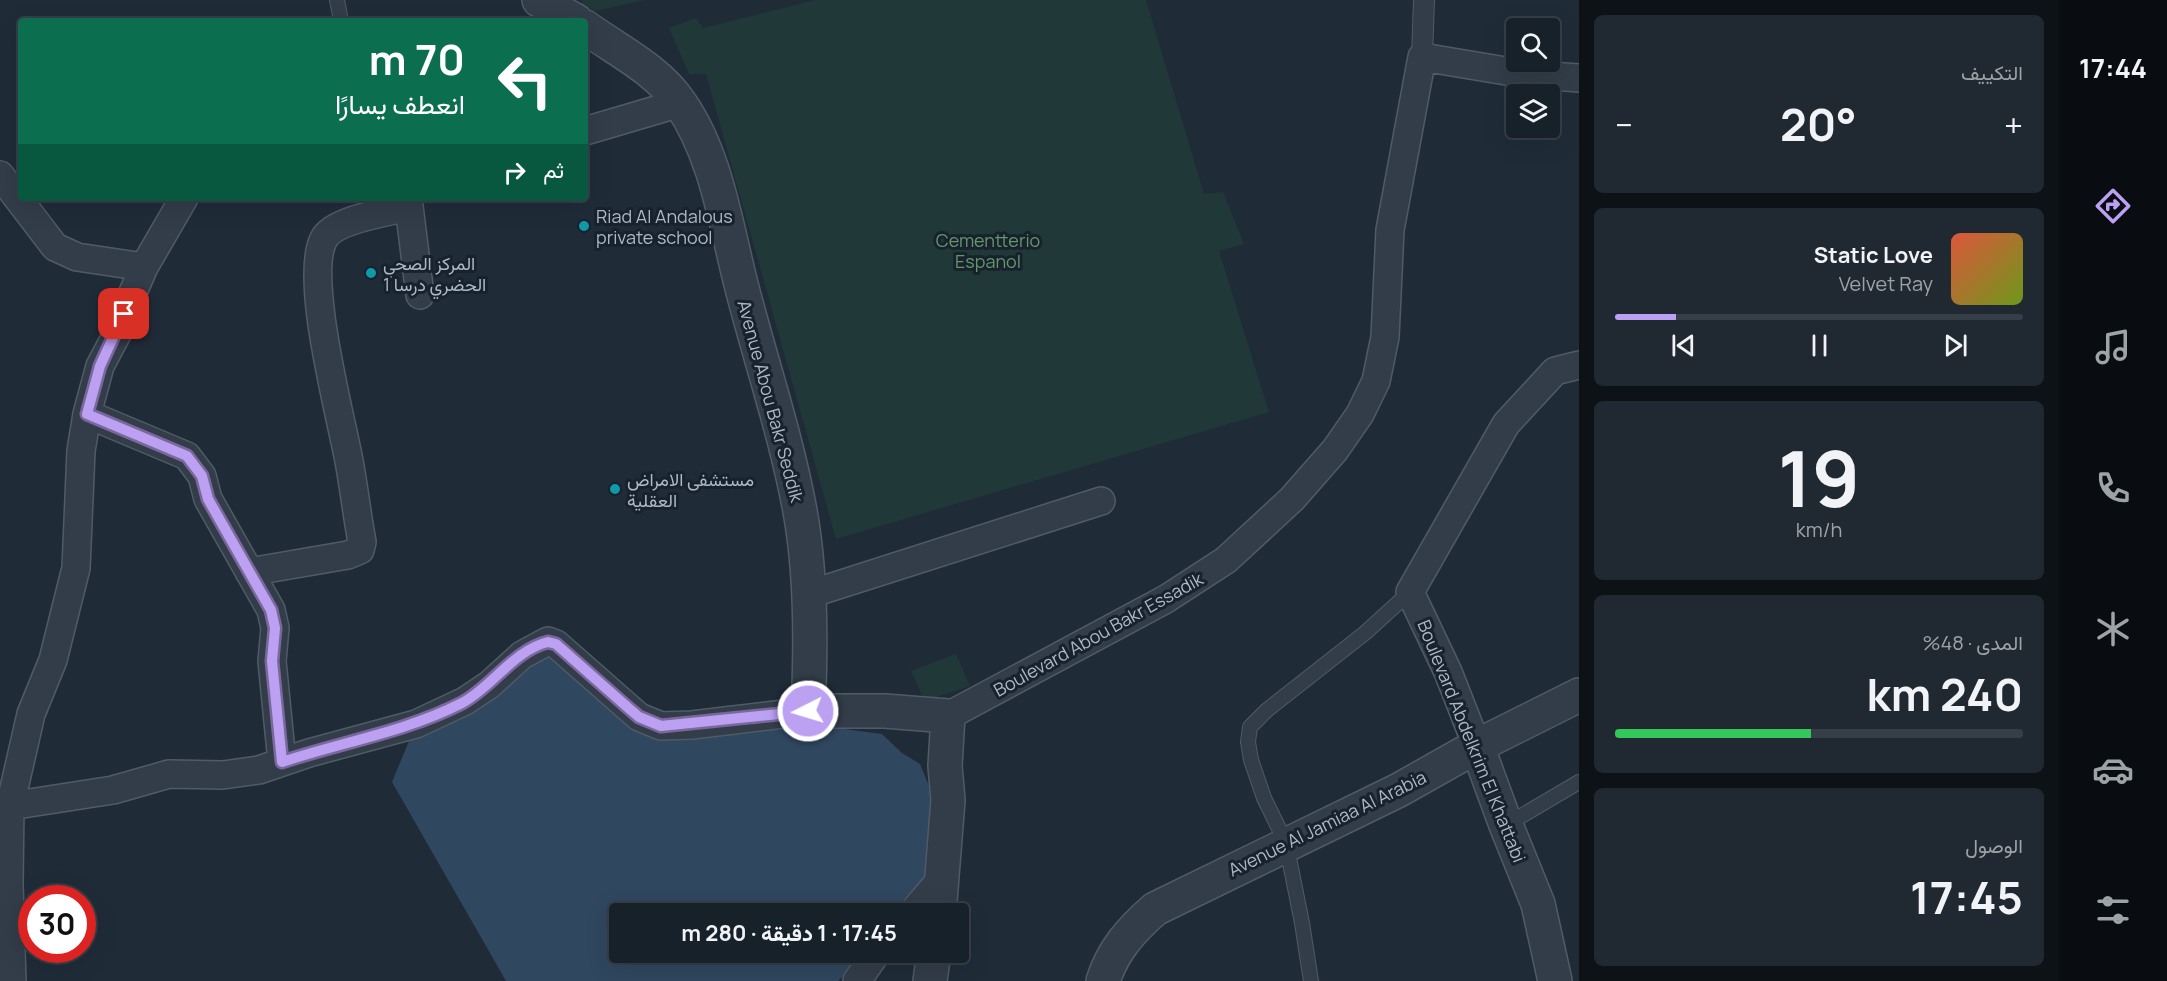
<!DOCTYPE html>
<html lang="ar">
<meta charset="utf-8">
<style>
body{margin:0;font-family:Manrope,Vazirmatn,sans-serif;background:#202932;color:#f1f3f6;direction:rtl;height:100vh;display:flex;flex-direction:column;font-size:22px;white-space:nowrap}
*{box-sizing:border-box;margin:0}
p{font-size:20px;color:#9ea3a8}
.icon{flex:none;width:33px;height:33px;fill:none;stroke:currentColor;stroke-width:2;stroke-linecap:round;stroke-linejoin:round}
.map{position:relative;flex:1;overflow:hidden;direction:ltr}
.panel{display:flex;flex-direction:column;gap:15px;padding:15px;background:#0d1217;width:480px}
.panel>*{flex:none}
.hud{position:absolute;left:18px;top:18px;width:570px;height:183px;border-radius:6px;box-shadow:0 6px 24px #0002,0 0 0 2px #363e47;direction:rtl;background:#0b6e4f;color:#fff;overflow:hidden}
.fabs{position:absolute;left:1506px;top:18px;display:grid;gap:12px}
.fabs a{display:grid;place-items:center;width:54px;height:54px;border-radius:6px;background:#17212a;box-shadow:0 6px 24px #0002,0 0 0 2px #363e47;font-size:30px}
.speed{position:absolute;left:18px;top:885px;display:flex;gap:12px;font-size:30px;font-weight:700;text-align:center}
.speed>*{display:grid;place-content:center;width:78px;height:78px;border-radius:50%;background:#17212a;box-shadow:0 6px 24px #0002,0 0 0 2px #363e47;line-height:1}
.speed .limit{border:9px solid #d22;background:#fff;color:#111}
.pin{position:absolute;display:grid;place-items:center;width:51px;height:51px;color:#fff;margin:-26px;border-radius:12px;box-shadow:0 3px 9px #0006}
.me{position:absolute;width:66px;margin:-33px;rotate:265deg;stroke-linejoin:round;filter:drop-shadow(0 0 4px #0008)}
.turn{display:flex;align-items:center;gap:21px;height:126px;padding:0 24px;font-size:27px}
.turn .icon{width:78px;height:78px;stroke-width:2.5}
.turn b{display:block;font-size:42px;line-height:51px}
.then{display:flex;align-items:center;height:57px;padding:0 24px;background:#0003;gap:12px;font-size:22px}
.big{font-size:45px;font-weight:700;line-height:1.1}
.panel .card{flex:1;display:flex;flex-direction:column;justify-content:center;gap:9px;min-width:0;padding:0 21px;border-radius:9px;background:#202932}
.panel .dial{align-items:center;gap:0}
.dial b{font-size:78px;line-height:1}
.song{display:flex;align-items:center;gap:18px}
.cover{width:72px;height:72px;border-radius:9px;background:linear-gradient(135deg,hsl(10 70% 55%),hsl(80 70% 35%))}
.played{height:6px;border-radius:3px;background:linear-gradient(90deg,#bca0f2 15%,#363e47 15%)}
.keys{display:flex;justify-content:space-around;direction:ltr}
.heat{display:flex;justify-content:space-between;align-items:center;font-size:33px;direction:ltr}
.charge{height:9px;border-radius:4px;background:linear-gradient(90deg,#34c759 48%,#363e47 0)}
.trip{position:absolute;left:609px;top:903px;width:360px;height:60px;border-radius:6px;background:#17212a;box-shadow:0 6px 24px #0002,0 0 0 2px #363e47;font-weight:700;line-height:60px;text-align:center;direction:rtl}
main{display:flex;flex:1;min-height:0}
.tab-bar{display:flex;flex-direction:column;width:108px;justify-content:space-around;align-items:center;background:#090d11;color:#9ea3a8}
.tab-bar .icon{width:42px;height:42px}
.tab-bar .selected{color:#bca0f2}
.tab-bar b{font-size:27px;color:#f1f3f6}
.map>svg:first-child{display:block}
.green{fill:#213839}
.water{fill:#2f475f}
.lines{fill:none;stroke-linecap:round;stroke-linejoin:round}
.service-casing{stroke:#505b67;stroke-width:16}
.pedestrian-casing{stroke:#505b67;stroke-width:22}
.minor-casing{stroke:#505b67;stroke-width:30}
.tertiary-casing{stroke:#505b67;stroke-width:36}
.service{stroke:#323d49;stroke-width:14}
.pedestrian{stroke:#323d49;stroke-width:20}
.minor{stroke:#323d49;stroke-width:27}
.tertiary{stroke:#323d49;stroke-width:33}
.route-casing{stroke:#7a689d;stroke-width:15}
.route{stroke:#bca0f2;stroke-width:10}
.culture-dot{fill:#0f9aa8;stroke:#18222d;stroke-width:2}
.labels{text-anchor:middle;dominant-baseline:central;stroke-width:6;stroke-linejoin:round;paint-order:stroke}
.poi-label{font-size:18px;fill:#acb8c6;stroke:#18222d;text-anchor:start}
.park-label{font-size:18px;fill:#63976a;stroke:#18222d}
.street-label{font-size:18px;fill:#acb8c6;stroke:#18222d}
</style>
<main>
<nav class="tab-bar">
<b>17:44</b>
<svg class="icon selected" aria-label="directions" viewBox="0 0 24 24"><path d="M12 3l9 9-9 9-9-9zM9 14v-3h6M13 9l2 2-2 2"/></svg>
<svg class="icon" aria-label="music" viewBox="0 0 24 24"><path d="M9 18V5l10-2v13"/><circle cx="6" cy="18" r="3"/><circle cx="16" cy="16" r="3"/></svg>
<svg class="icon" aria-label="phone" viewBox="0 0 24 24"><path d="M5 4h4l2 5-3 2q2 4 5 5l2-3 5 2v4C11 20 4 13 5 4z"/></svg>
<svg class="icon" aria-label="climate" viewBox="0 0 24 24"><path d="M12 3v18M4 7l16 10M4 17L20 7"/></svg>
<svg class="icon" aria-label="car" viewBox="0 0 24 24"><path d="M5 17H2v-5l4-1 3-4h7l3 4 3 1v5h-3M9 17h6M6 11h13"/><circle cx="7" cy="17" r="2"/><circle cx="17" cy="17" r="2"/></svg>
<svg class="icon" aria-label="filters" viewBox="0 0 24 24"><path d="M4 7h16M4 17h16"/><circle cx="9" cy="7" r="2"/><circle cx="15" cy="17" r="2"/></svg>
</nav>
<section class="panel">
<div class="card"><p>التكييف</p>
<div class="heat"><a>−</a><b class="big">20°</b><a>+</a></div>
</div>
<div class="card">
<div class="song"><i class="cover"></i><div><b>Static Love</b><p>Velvet Ray</p></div></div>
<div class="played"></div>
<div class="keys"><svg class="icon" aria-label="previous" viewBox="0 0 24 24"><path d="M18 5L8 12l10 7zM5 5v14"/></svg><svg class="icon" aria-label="pause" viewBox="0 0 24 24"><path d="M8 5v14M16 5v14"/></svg><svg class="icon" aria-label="next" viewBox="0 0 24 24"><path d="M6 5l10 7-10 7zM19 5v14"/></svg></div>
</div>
<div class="card dial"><b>19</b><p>km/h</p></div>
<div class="card"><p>المدى · 48%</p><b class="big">240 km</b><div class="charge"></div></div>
<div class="card"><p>الوصول</p><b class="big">17:45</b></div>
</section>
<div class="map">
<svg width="1579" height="981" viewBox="0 0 1579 981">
<rect width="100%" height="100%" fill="#1f2c38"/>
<path class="green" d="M 582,0 L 645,0 L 582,14 Z
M 815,0 L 1146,0 L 1204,194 L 1223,192 L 1244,244 L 1219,251 L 1269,412 L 836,539 L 706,74 L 689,74 L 669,28 L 696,18 L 703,28 Z
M 956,654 L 970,686 L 925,701 L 911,671 Z"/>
<path class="water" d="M 548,641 L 644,733 L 798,723 L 882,734 L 902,753 L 920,764 L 935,801 L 932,870 L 890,913 L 620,914 L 620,952 L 853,953 L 843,964 L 863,957 L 838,981 L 506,981 L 392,782 L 416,724 Z"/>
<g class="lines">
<g class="service-casing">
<path id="service" d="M 337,0 L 341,21
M 1506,825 L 1579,782
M 1311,981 L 1302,923 L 1286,843 L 1264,798 L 1251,760 L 1248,742 L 1250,727 L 1267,710 L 1365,633 L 1410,592"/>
</g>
<g class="pedestrian-casing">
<path id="pedestrian" d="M 1422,57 L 1424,0"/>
</g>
<g class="minor-casing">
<path id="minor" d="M 585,131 L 680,103
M 0,175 L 55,247 L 77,257 L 144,267
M 408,198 L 420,295
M 87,414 L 187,456 L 202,476 L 208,499 L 271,610 L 275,628 L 272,661 L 282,762
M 249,572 L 348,555 L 360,550 L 362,542 C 357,515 354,488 349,461 C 341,417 302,272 325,237 C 337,219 388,212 409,207
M 807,595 L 1101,501
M 948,716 L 1166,599 L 1226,560 L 1292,499 L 1335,450 L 1360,414 L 1376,381 L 1385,337 L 1390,230 L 1422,57 L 1524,74 L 1579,78
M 1477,746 L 1448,672 L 1410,592 L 1506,424 L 1555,371 L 1579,365
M 0,816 L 10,806 L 113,790 L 169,774 L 223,775 L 259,770 L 309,753 L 416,724 L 465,701 L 489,685 L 522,655 L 548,641 L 556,644 L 639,717 L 661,726 L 692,725 L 808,711
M 911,914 L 944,876
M 12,981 L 9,883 L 10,806 L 31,714 L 53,660 L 76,568 L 81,451 L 87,414 L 100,366 L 118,332 L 131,297 L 144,267 L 184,198
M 857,981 L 877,952"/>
</g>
<g class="tertiary-casing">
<path id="tertiary" d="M 539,0 L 576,21
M 585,27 C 617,50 658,70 680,103 C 717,156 726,227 742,288 C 761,362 786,435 800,511 C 811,571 811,650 808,711 L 885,711 L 948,716 L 945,766 L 948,800 L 939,914
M 1477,746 L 1506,825 L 1538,904 L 1555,981
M 930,981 L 934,952
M 1103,981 C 1113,950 1131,930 1155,909 L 1399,790 L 1477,746 L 1579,695"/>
</g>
<use href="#service" class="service"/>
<use href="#pedestrian" class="pedestrian"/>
<use href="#minor" class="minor"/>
<use href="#tertiary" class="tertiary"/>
</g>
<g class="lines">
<g class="route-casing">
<path id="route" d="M 124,314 L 100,366 L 87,414 L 187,456 L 202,476 L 208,499 L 271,610 L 275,628 L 272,661 L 282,762 C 342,742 405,732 462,703 C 492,687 514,650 548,642 L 556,644 L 625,705 L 639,717 L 661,726 L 808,711"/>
</g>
<use href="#route" class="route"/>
</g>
<g class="culture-dot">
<circle cx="584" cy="226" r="6"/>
<circle cx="371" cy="273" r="6"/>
<circle cx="615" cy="489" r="6"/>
</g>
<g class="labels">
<g class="poi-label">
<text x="596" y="216">Riad Al Andalous<tspan x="596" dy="21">private school</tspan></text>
<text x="383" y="263">المركز الصحي<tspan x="383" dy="21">الحضري درسا 1</tspan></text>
<text x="627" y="479">مستشفى الامراض<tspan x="627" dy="21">العقلية</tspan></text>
</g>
<g class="park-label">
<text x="988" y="240">Cementterio<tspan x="988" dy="21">Espanol</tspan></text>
</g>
<g class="street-label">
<text transform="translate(771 401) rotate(75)">Avenue Abou Bakr Seddik</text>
<text transform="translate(1098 634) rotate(-29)">Boulevard Abou Bakr Essadik</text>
<text transform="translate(1472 741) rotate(68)">Boulevard Abdelkrim El Khattabi</text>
<text transform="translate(1327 823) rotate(-26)">Avenue Al Jamiaa Al Arabia</text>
</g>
</g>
</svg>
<div class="fabs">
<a><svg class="icon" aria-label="search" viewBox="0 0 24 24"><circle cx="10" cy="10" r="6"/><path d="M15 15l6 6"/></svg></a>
<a><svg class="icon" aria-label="layers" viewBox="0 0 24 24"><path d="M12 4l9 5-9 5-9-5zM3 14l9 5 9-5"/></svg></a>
</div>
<div class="speed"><div class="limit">30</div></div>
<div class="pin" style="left:124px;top:314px;background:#d93025"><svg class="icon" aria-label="arrive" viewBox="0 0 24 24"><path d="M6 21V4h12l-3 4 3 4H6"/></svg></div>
<svg class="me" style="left:808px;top:711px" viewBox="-20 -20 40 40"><circle r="17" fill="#bca0f2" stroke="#fff" stroke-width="3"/><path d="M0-11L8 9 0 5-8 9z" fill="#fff"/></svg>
<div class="trip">17:45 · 1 دقيقة · 280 m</div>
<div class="hud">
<div class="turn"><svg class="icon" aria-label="left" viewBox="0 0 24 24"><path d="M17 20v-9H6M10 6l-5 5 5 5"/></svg><div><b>70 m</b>انعطف يسارًا</div></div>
<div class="then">ثم<svg class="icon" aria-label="right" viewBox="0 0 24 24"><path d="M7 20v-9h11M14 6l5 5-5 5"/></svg></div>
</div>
</div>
</main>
